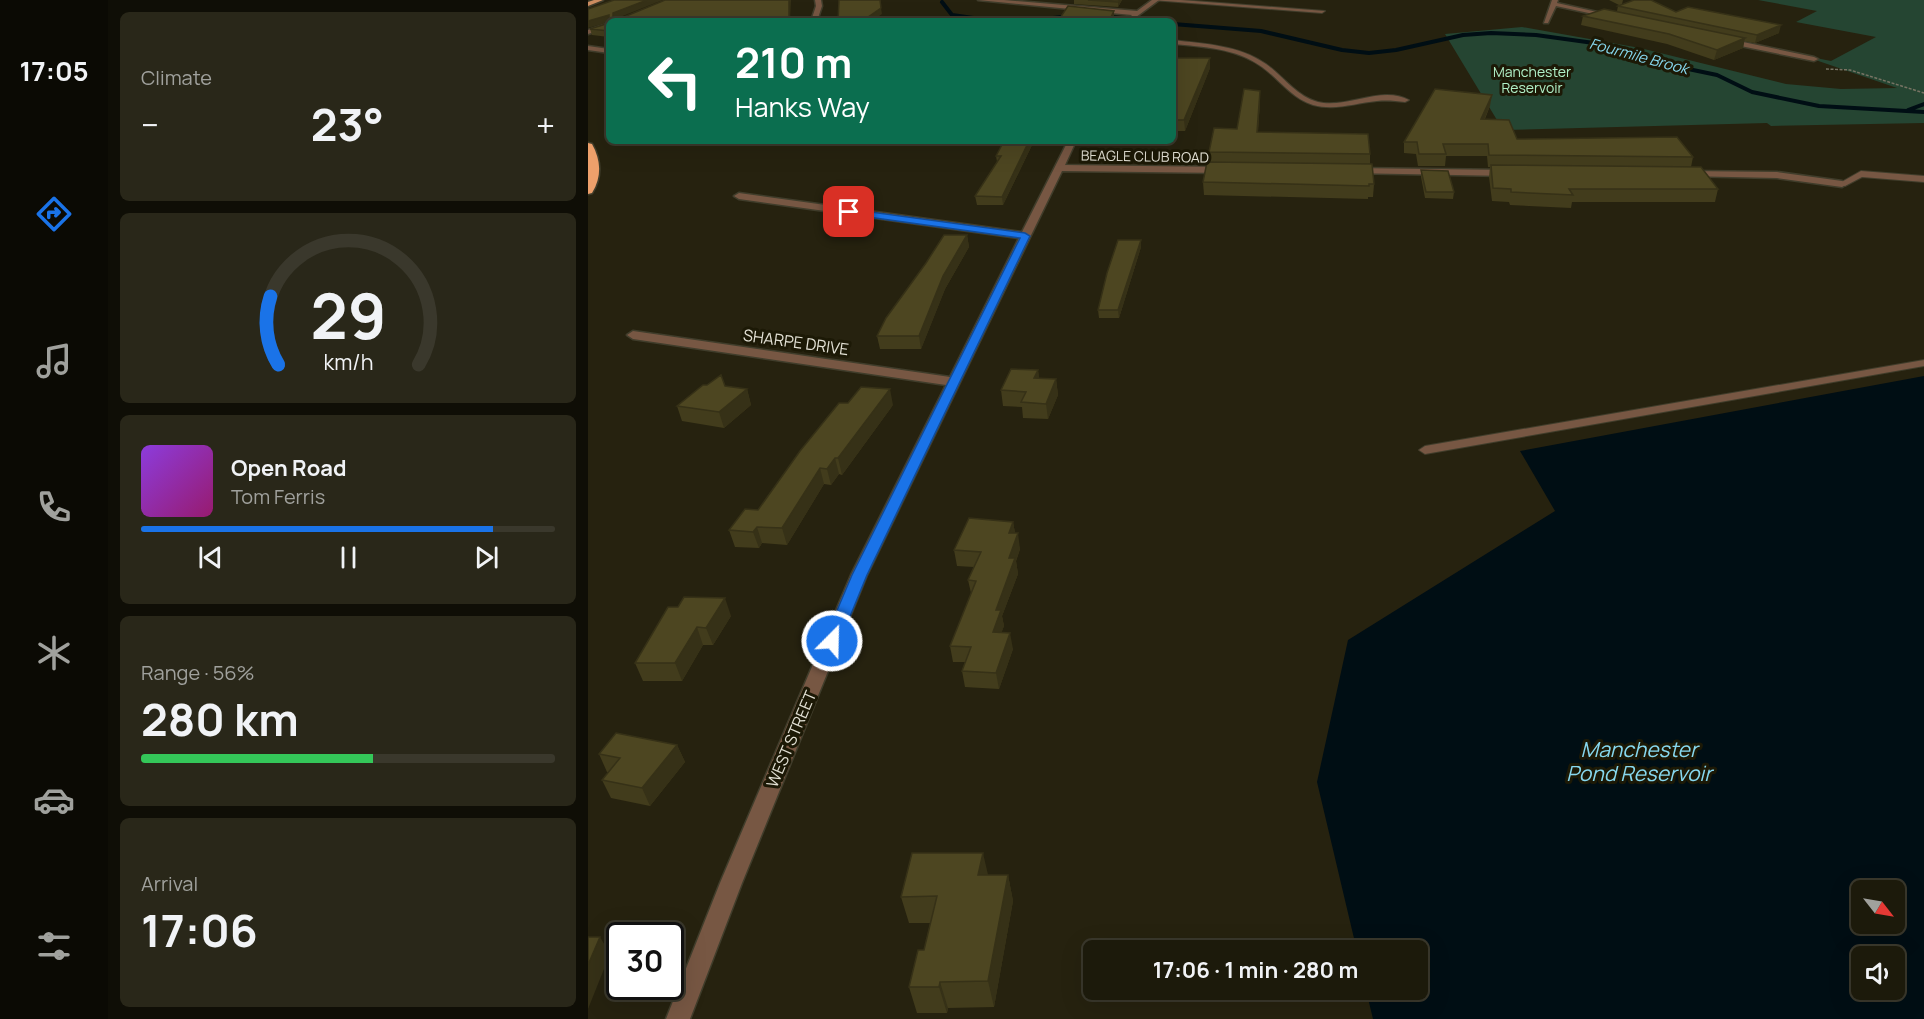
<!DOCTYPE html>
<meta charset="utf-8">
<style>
body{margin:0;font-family:Manrope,sans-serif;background:#292719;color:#f1f3f6;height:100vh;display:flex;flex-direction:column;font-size:22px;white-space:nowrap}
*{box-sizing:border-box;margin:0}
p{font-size:20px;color:#a0a19d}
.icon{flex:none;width:33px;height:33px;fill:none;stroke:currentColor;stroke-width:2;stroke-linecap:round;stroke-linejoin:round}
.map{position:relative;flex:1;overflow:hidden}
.drawer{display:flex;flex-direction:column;gap:12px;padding:12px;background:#0f0e06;width:480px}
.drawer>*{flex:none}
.banner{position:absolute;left:18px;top:18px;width:570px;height:126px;border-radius:9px;box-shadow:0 6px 24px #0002,0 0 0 2px #3a382c;background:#0b6e4f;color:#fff;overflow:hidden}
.needle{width:39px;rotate:121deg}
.tools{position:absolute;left:1263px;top:880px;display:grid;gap:12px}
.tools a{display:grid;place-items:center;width:54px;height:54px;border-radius:9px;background:#1c1a0b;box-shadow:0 6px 24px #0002,0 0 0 2px #3a382c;font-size:30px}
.speed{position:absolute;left:18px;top:922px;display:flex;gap:12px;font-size:30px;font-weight:700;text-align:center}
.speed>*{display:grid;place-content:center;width:78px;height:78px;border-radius:50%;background:#1c1a0b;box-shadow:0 6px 24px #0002,0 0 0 2px #3a382c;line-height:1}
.speed .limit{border:3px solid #111;border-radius:9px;background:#fff;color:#111}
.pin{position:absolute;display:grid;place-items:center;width:51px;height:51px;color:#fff;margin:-26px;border-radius:12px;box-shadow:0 3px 9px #0006}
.me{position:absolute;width:66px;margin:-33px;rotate:23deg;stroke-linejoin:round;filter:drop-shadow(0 0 4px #0008)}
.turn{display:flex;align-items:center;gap:21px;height:126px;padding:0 30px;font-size:27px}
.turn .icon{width:78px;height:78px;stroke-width:2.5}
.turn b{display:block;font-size:42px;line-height:51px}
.big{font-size:45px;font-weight:700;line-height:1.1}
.drawer .widget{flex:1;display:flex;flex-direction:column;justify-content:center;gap:9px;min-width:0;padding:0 21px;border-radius:9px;background:#292719}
.drawer .dial{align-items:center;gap:0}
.dial svg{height:156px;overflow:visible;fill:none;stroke:#3a382c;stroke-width:7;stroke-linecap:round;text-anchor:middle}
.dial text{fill:#f1f3f6;stroke:none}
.song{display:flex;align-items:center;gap:18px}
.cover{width:72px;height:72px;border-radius:9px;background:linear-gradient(135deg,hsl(270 70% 55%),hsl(320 70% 35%))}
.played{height:6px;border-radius:3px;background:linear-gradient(90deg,#1a73e8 85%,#3a382c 85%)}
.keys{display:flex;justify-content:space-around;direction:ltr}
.heat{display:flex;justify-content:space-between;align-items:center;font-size:33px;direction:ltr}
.charge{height:9px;border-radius:4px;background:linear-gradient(90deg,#34c759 56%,#3a382c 0)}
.trip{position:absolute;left:495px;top:940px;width:345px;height:60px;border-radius:9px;background:#1c1a0b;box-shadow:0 6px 24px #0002,0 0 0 2px #3a382c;font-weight:700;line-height:60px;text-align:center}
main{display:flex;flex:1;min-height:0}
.tabs{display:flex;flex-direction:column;width:108px;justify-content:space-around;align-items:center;background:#0b0a04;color:#a0a19d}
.tabs .icon{width:42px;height:42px}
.tabs .on{color:#1a73e8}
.tabs b{font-size:27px;color:#f1f3f6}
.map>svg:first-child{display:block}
.green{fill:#254532}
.water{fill:#000e14;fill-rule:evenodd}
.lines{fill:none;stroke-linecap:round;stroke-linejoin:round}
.stream{stroke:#000e14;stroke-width:4}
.lane-casing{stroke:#403d2b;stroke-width:2}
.street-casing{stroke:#403d2b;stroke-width:3}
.primary-casing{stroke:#403d2b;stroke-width:3}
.highway-casing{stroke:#403d2b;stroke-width:3}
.path{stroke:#777464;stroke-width:1.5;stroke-dasharray:3 1.5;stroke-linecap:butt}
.lane{fill:#775743;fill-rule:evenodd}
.street{fill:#775743;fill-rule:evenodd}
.primary{fill:#cc8c60;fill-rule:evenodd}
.highway{fill:#eea06b;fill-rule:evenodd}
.wall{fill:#423c1c}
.shaded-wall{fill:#363117}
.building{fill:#4d4621;stroke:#363117;stroke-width:1.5}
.route{fill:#1a73e8;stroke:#114b97;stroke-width:1.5}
.labels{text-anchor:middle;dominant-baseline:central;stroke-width:6;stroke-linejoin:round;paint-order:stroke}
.far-park-label{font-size:14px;fill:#b0f0c7;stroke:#1c1906}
.far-street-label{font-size:14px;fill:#e3e1d5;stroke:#1c1906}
.far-water-label{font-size:15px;font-style:italic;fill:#87d8ef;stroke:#1c1906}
.street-label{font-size:16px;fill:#e3e1d5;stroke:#1c1906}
.near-water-label{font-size:21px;font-style:italic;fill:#87d8ef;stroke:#1c1906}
</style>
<main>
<nav class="tabs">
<b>17:05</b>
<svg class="icon on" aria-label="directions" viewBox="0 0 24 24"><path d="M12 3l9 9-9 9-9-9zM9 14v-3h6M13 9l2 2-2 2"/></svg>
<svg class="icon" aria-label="music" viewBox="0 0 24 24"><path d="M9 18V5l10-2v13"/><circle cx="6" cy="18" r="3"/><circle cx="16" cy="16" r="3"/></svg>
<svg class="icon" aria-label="phone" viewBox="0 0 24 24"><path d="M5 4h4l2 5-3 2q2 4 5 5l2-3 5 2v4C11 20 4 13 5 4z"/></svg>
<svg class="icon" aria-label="climate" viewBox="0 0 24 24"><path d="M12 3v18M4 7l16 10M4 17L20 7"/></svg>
<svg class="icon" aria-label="car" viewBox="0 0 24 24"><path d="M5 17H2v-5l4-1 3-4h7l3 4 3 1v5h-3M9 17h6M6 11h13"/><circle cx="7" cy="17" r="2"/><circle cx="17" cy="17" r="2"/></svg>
<svg class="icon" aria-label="filters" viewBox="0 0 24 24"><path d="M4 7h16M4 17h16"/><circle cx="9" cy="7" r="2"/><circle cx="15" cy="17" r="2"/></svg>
</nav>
<section class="drawer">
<div class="widget"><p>Climate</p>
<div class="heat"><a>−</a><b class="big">23°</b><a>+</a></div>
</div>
<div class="widget dial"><svg viewBox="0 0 100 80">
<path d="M14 69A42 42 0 1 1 86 69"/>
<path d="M14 69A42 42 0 0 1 10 34" stroke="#1a73e8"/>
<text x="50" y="56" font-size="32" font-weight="700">29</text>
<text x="50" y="72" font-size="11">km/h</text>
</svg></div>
<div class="widget">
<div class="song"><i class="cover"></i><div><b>Open Road</b><p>Tom Ferris</p></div></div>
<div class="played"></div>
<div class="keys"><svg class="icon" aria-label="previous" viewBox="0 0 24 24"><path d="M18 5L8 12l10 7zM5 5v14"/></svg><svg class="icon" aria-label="pause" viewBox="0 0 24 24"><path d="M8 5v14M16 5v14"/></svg><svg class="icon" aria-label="next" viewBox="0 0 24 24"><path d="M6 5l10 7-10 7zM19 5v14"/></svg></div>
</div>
<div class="widget"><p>Range · 56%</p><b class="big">280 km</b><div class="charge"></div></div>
<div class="widget"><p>Arrival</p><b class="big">17:06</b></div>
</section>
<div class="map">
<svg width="1336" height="1019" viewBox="0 0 1336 1019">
<rect width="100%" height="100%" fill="#26220f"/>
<path class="green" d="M 1170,0 L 1336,0 L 1336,123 L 1183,126 L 1179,123 L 915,130 L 857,34 L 934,27 L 1052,48 L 1198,84 L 1253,89 L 1309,88 L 1213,55 L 1243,61 L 1288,37 L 1208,22 L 1229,11 Z"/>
<path class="water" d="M 1336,376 L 1336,1019 L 785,1019 L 778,990 L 830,990 L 830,951 L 769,951 L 729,782 L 760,640 L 967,511 L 932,451 ZM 1274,891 L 1306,891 L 1306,924 L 1274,924 ZM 1274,957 L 1306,957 L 1306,990 L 1274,990 Z"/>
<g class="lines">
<path class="stream" d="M 354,2 L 364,15 L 407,21
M 516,17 L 534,18
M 561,19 L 570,21
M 440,21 L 482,16
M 585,24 L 673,31 L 754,50 L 781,53 L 808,50 L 875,35 L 903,33 L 948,35 L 1013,44 L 1057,60 L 1129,75 L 1164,92 L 1231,106 L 1336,112
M 1320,110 L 1336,104"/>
<g class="lane-casing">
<path id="lane" d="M 564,0 L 593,0 L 737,11 L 734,13 Z
M 585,40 C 617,44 651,45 678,64 C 695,76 708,96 730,102 C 758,109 794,85 821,100 L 817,102 C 808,101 799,100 789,101 C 768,103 747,111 725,105 C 704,99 691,79 674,67 C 648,48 615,47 585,44 Z
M 1273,171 L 1336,176 L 1336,182 L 1274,177 L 1257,186 L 1250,184 Z
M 1336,360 L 1336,366 L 837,454 L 831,450 L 837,446 Z"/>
</g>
<g class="street-casing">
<path id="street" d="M 227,0 L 233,0 L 234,6 L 229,21 L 223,21 L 228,6 Z
M 390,0 L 416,0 L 549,11 L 564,0 L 571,0 L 544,20 L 541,18 L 544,15 Z
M 964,0 L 970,0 L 969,3 L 1027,16 L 1024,18 L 968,6 L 960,23 L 956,23 Z
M 21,23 L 21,27 L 0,34 L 0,30 Z
M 1136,38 L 1226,57 L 1230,59 L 1226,61 L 1133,42 Z
M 0,46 L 21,49 L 21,53 L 0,50 Z
M 480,141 L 488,141 L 477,165 L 638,167 L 643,170 L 638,173 L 474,171 L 279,575 L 154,883 L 102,1019 L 78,1019 L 132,883 L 263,575 L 358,385 L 45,339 L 39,335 L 45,331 L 362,377 L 431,238 L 151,199 L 146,196 L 151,193 L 434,232 Z
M 764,168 L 920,170 L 925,173 L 920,176 L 761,173 L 761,169 Z
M 1100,171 L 1189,172 L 1254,181 L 1259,184 L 1254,187 L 1189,178 L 1097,176 L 1095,174 Z"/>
</g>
<g class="primary-casing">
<path id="primary" d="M 6,0 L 15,0 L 0,6 L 0,2 Z"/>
</g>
<g class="highway-casing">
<path id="highway" d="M 0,143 L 4,144 C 13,160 14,177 4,193 L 0,194 Z"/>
</g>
<path class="path" d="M 1238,69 L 1262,70 L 1336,93"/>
<use href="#lane" class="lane"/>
<use href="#street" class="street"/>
<use href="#primary" class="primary"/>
<use href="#highway" class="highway"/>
</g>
<path class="wall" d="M 486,0 L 534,0 L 530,7 L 486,4 Z
M 1021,0 L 1035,0 L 1034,4 L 1088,12 L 1191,33 L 1167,43 L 1156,41 L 1155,48 L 1126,60 L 1079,44 L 993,25 L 995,16 L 1029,11 L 1030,6 L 1031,5 Z
M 21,23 L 21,37 L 4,35 L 2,29 Z
M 585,58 L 622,68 L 597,131 L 585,131 Z
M 672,102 L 670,132 L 782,154 L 782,164 L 786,184 L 785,197 L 780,197 L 780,199 L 616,195 L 615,182 L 621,162 L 621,152 L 649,129 Z
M 902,106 L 897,119 L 929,139 L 1105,157 L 1103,167 L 1130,189 L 1127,202 L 984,202 L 983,208 L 922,205 L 921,202 L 904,201 L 901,177 L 902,167 L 900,167 L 899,156 L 858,156 L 857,166 L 830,166 L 828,154 L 816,153 L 816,142 Z
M 416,141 L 446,141 L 415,205 L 389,205 L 387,196 L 409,162 L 408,156 Z
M 542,141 L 567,141 L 566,142 L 542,142 Z
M 833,170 L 866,192 L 865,199 L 837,198 L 833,177 Z
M 379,235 L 381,247 L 357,289 L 333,349 L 292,349 L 289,336 Z
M 553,240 L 553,247 L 531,318 L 511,318 L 510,310 Z
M 450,370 L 451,379 L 468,379 L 470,395 L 460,419 L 435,418 L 434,407 L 415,406 L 413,390 Z
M 119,385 L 137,386 L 159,389 L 163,405 L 136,428 L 94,421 L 89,406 Z
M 305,405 L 254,475 L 251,474 L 243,485 L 236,484 L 199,545 L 174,543 L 171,548 L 147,547 L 141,530 L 170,510 Z
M 425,522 L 427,533 L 432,549 L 428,561 L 430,574 L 414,616 L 416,626 L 413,633 L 425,649 L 411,689 L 377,687 L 374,671 L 377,662 L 365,662 L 362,646 L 383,593 L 380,580 L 386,567 L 369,566 L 366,550 Z
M 80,607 L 143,616 L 125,645 L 115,645 L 94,681 L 55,681 L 47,663 Z
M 89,745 L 97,762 L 62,806 L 23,798 L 14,780 L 21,772 L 19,772 L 11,754 Z
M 400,875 L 420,875 L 425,901 L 406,1007 L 360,1008 L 359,1013 L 329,1013 L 321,987 L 336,950 L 342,923 L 321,923 L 313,897 Z"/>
<path class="shaded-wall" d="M 59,0 L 75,0 L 27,19 L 25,17 L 25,13 Z
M 201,0 L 203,0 L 202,21 L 201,21 Z
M 531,0 L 534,0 L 530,7 L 530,2 Z
M 293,8 L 294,14 L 284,21 L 276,21 L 276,20 Z
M 526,11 L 526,16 L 523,21 L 521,21 Z
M 21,15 L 21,22 L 0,28 L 0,21 Z
M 1193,25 L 1191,33 L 1167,43 L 1169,35 Z
M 1157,38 L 1155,48 L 1126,60 L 1129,50 Z
M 622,58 L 622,68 L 597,131 L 596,120 Z
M 672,91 L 672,102 L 669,143 L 669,132 Z
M 904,95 L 902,106 L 891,131 L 893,119 Z
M 441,141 L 446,141 L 415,205 L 414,197 Z
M 379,235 L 381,247 L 357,289 L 333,349 L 331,336 L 355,276 Z
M 553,240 L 553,247 L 531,318 L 530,310 Z
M 450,370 L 452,385 L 446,378 Z
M 468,379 L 470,395 L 460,419 L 458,404 Z
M 159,389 L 163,405 L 136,428 L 131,412 Z
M 302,389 L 305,405 L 254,475 L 250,458 Z
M 247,458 L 251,474 L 243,485 L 239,469 Z
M 232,468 L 236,484 L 199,545 L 194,528 Z
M 425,522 L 428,538 L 421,533 Z
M 169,527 L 174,543 L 171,548 L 165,532 Z
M 430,533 L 432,549 L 428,561 L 430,574 L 414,616 L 416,626 L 408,648 L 405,632 L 408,610 L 421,558 Z
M 137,598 L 143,616 L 125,645 L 118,628 Z
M 109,627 L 115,645 L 94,681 L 87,663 Z
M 422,633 L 425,649 L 411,689 L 408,673 Z
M 89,745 L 97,762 L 62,806 L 54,788 Z
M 395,853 L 401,879 L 390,875 Z
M 420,875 L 425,901 L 406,1007 L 400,981 Z
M 12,937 L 22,954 L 0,1009 L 0,965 Z
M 352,982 L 360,1008 L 359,1013 L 351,987 Z"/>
<path class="building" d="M 26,0 L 59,0 L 25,13 L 25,17 L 36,17 L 77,0 L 201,0 L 201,21 L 21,21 L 21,23 L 21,15 L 0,21 L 0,9 Z
M 251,0 L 292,0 L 293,8 L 276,20 L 276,21 L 250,21 Z
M 500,0 L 531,0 L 530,2 Z
M 1046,0 L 1063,0 L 1088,12 L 1100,7 L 1193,25 L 1169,35 L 1030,6 Z
M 480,6 L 526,11 L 521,21 L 470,21 Z
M 1016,9 L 1157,38 L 1129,50 L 1081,34 L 995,16 Z
M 21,23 L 21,31 L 2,29 Z
M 585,58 L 622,58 L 596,120 L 585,120 Z
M 656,89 L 672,91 L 669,132 L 780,134 L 782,154 L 621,152 L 626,128 L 649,129 Z
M 847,89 L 904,95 L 893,119 L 921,120 L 929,139 L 1089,137 L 1105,157 L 901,155 L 900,144 L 855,144 L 858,154 L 831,154 L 829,142 L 816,142 Z
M 416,141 L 441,141 L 414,197 L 387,196 L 413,156 L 408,156 Z
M 619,162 L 784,164 L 786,184 L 781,184 L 781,186 L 615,182 Z
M 903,165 L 1113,167 L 1130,189 L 981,189 L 985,195 L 923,192 L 923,189 L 905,188 Z
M 833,170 L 860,171 L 866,192 L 838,192 Z
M 356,235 L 379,235 L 355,276 L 331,336 L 289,336 L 298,318 L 338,263 Z
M 530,240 L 553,240 L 530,310 L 510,310 L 519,273 Z
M 423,369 L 450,370 L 446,378 L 468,379 L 458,404 L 433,402 L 438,392 L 413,390 Z
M 133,375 L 137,386 L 159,389 L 131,412 L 89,406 L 115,385 L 119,385 Z
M 273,387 L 302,389 L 250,458 L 247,458 L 239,469 L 232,468 L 194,528 L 169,527 L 165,532 L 141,530 L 157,509 L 170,510 L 212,451 L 251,403 L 260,403 Z
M 381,518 L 425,522 L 421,533 L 430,533 L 421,558 L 427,558 L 408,610 L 413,610 L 405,632 L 422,633 L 408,673 L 374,671 L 383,647 L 362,646 L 388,581 L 380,580 L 393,552 L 366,550 Z
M 96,597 L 137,598 L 118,628 L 109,627 L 87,663 L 47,663 L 80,607 L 90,607 Z
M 28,733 L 89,745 L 54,788 L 14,780 L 32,758 L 11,754 Z
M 324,853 L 395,853 L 390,875 L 420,875 L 400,981 L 352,982 L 351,987 L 321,987 L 330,950 L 336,950 L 349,896 L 313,897 Z
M 0,937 L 12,937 L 0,965 Z"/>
<path class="route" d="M 261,209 L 437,233 L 442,236 L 279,575 L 252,641 L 249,645 L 238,645 L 236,641 L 264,575 L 432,238 L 258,214 L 257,212 Z"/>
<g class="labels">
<g class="far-park-label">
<text x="944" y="71">Manchester<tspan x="944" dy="16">Reservoir</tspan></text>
</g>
<g class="far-street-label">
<text transform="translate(557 156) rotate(1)">BEAGLE CLUB ROAD</text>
</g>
<g class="far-water-label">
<text transform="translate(1051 56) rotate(15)">Fourmile Brook</text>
</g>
<g class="street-label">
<text transform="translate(208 342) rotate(8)">SHARPE DRIVE</text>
<text transform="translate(203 739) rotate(-67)">WEST STREET</text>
</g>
<g class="near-water-label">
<text x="1051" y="749">Manchester<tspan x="1051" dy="24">Pond Reservoir</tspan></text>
</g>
</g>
</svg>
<div class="tools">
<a><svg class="needle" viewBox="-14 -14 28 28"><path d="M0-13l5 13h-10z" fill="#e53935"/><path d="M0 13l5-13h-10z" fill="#a0a19d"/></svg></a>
<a><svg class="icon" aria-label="sound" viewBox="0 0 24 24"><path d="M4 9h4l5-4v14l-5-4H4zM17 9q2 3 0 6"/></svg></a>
</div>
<div class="speed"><div class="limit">30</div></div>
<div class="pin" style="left:261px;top:212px;background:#d93025"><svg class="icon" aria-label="arrive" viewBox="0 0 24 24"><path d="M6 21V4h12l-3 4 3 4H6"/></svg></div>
<svg class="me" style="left:244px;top:641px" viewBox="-20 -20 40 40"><circle r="17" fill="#1a73e8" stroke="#fff" stroke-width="3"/><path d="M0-11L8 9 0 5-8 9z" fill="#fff"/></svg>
<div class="trip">17:06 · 1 min · 280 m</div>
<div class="banner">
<div class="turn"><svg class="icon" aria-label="left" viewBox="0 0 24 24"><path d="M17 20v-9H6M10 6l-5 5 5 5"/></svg><div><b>210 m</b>Hanks Way</div></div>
</div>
</div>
</main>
